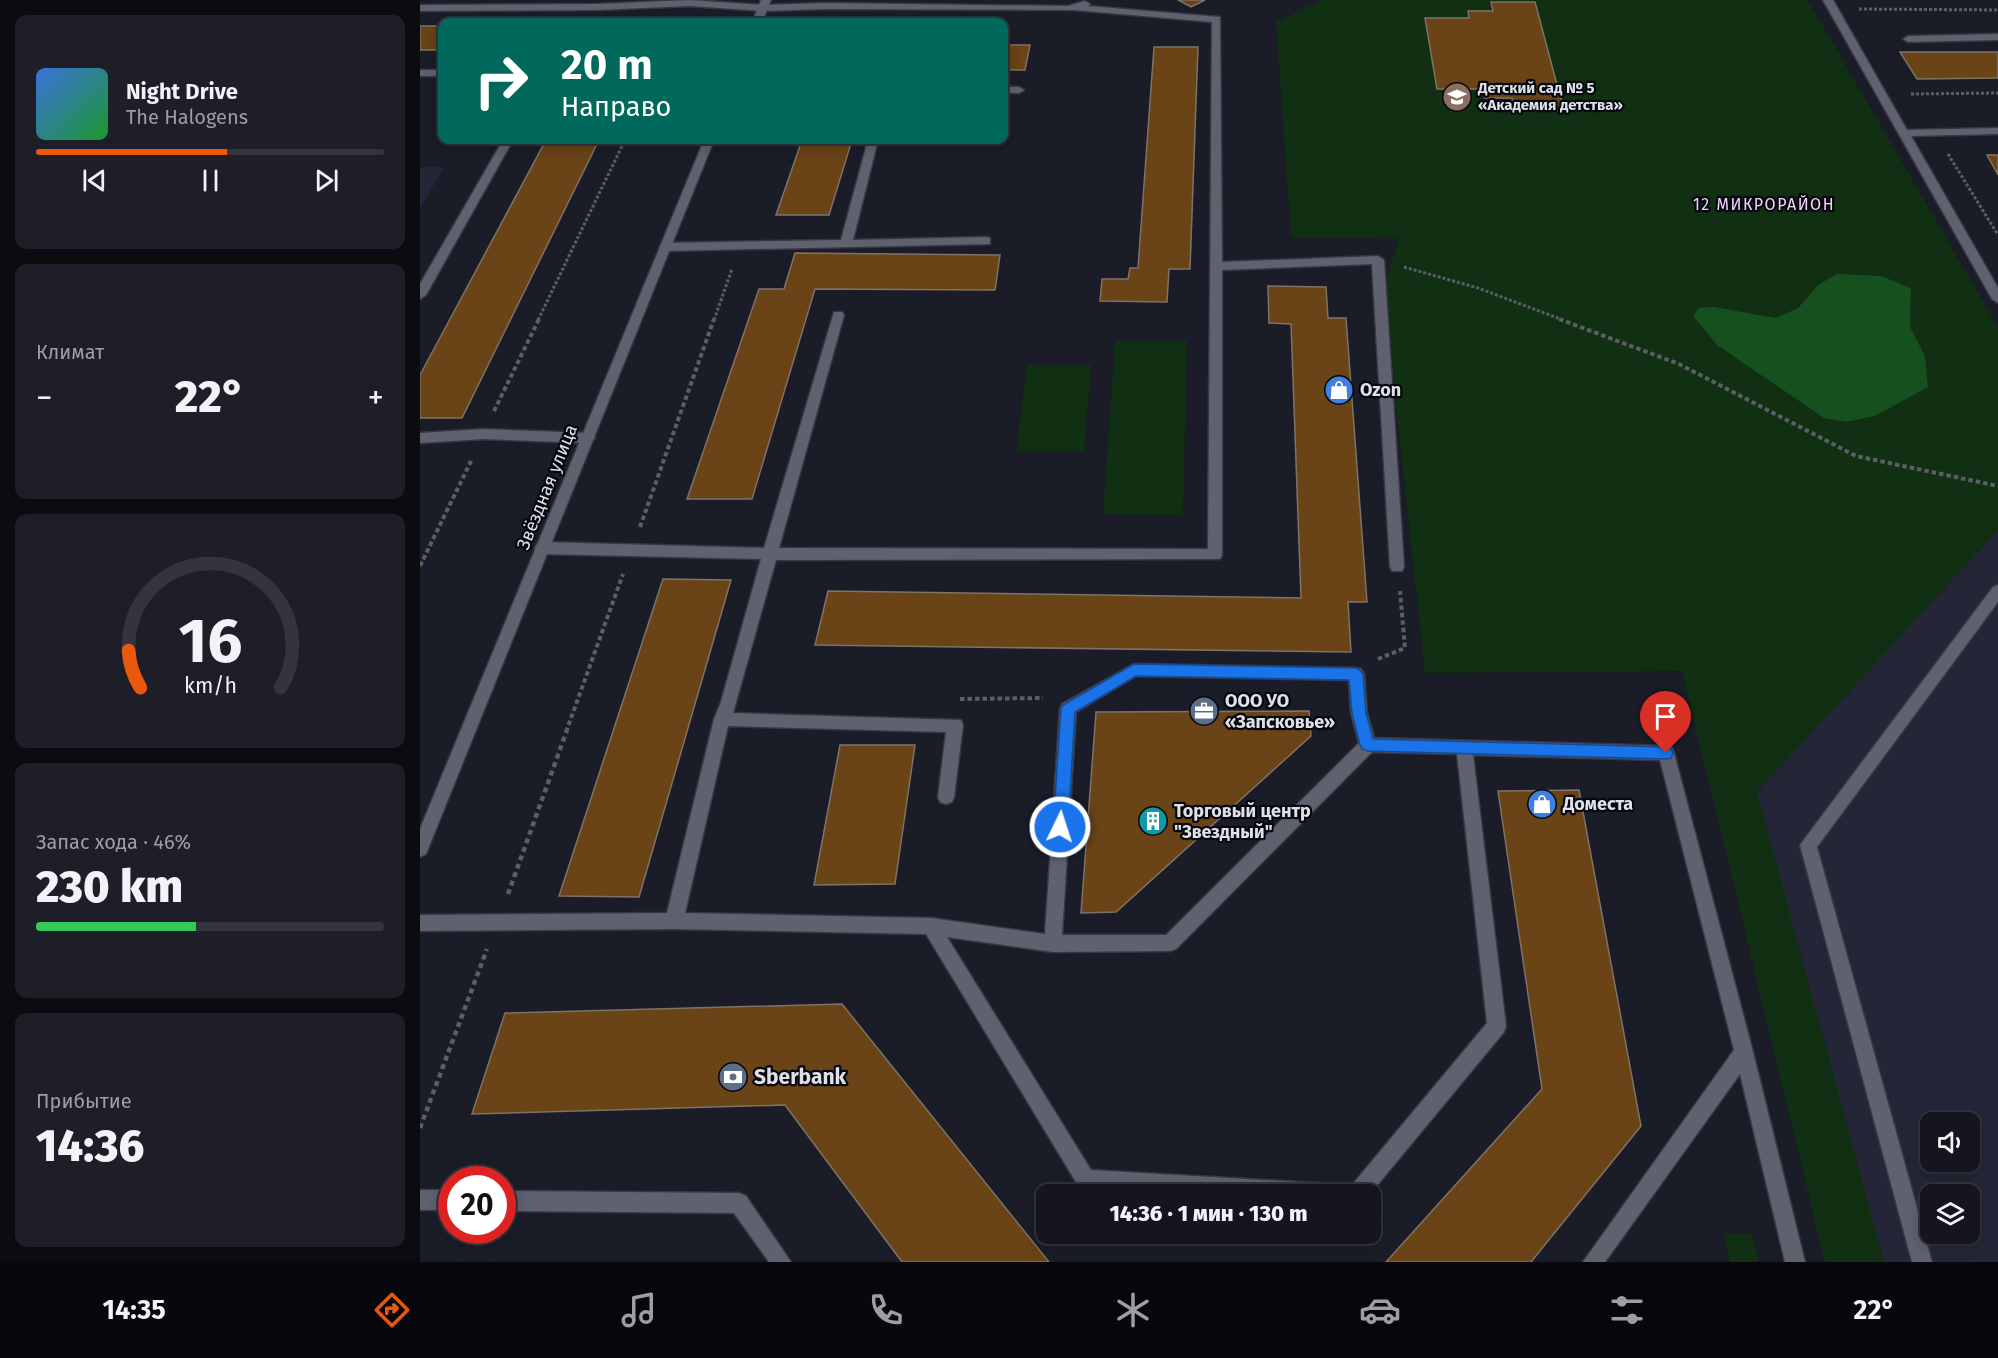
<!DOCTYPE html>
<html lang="ru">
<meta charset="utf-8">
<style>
body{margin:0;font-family:"Fira Sans",sans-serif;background:#1d1e27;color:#f1f3f6;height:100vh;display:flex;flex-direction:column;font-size:22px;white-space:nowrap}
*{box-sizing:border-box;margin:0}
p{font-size:20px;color:#9d9fa4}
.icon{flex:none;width:33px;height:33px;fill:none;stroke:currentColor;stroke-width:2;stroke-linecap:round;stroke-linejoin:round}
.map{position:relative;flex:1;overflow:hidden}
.drawer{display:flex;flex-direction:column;gap:15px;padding:15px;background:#0b0c10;width:420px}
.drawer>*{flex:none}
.banner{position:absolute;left:18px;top:18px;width:570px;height:126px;border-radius:12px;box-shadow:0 3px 15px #0003,0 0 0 2px #33343c;background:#00695c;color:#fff;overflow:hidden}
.buttons{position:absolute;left:1500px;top:1112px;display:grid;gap:12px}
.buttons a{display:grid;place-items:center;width:60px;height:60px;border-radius:12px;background:#14151e;box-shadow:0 3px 15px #0003,0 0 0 2px #33343c;font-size:30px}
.speed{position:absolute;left:18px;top:1166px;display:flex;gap:12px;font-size:30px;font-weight:700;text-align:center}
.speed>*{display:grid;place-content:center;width:78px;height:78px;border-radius:50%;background:#14151e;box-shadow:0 3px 15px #0003,0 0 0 2px #33343c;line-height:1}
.speed .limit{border:9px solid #d22;background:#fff;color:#111}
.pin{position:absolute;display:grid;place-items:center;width:51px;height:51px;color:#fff;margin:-62px -26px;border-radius:50% 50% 50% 0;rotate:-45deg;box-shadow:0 0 6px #0007}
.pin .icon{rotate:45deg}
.me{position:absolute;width:66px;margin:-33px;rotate:4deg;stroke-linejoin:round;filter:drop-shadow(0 0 4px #0008)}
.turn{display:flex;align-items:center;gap:21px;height:126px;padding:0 24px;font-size:27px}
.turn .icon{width:78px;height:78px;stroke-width:2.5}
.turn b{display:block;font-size:42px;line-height:51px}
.big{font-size:45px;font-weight:800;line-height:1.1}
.drawer .widget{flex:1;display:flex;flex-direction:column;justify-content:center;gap:9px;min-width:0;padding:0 21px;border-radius:12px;background:#1d1e27}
.drawer .dial{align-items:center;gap:0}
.dial svg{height:156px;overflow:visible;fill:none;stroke:#33343c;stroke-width:7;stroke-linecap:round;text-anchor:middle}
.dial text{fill:#f1f3f6;stroke:none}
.song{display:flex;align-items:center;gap:18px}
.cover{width:72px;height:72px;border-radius:9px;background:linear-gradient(135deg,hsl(220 70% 55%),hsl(130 70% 35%))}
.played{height:6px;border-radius:3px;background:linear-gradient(90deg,#ea580c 55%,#33343c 55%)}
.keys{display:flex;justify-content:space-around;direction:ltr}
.heat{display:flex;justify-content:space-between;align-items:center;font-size:33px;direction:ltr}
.charge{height:9px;border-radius:4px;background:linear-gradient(90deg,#34c759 46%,#33343c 0)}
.trip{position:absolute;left:616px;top:1184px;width:345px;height:60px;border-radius:12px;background:#14151e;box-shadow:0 3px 15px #0003,0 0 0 2px #33343c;font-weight:800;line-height:60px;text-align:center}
.menu{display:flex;height:96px;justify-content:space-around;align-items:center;background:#08080c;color:#9d9fa4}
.menu .icon{width:42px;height:42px}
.menu .active{color:#ea580c}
.menu b{font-size:27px;color:#f1f3f6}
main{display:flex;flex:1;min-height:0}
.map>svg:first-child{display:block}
.built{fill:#242637;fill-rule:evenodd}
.green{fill:#102f13;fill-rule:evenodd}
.forest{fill:#17501f}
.building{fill:#6a4317;stroke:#7f7367;stroke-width:1.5}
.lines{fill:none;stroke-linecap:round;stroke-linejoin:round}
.service-casing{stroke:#363740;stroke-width:3}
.minor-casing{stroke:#363740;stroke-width:3}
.path-far2{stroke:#5b5d67;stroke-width:3;stroke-dasharray:3 2;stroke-linecap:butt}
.path-far1{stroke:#5b5d67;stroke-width:4;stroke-dasharray:4.5 3;stroke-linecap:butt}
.path{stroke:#5b5d67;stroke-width:4.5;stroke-dasharray:5 4;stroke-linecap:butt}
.service{fill:#5f616f;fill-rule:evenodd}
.minor{fill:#5f616f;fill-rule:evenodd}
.route{fill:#1a73e8;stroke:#114b97;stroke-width:1.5}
.labels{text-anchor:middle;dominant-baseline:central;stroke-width:4.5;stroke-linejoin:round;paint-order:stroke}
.far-poi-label{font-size:15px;font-weight:bold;fill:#dfe1e9;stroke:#06070c;text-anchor:start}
.far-neighbourhood-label{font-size:16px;letter-spacing:1.5px;fill:#f0d5fd;stroke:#06070c}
.poi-label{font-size:18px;font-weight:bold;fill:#dfe1e9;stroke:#06070c;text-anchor:start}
.street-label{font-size:18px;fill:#dfe1e9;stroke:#06070c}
.near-poi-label{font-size:21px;font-weight:bold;fill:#dfe1e9;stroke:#06070c;text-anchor:start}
</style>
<main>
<section class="drawer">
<div class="widget">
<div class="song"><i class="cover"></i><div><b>Night Drive</b><p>The Halogens</p></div></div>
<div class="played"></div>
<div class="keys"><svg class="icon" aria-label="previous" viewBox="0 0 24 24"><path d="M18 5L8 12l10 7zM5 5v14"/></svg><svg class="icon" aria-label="pause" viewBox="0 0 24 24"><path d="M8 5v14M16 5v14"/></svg><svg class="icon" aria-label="next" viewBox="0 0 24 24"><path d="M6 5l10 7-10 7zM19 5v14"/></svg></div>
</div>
<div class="widget"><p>Климат</p>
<div class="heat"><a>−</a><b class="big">22°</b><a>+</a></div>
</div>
<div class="widget dial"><svg viewBox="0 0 100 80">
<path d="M14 69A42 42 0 1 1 86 69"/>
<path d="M14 69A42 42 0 0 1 8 50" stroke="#ea580c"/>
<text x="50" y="56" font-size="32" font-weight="700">16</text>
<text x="50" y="72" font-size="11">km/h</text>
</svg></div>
<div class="widget"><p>Запас хода · 46%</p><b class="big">230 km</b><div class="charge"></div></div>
<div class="widget"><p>Прибытие</p><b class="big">14:36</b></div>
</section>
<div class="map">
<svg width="1578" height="1262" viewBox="0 0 1578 1262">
<rect width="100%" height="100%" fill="#1a1c28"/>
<path class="built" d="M 0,167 L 24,167 L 0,209 Z
M 1578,530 L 1578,1262 L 1405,1262 L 1262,671 L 1398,724 ZM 1510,1122 L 1550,1122 L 1550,1161 L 1510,1161 ZM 1510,1194 L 1550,1194 L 1550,1233 L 1510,1233 Z"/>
<path class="green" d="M 903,0 L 1388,0 L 1578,327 L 1578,530 L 1337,792 L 1464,1262 L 1405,1262 L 1262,671 L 1005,673 L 963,287 L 980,237 L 871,238 L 856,22 ZM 1398,285 L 1491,288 L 1490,327 L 1505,356 L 1294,307 L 1356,318 L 1378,308 Z
M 695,341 L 767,341 L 763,515 L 683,514 Z
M 607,365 L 671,365 L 664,451 L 596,451 Z
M 1304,1233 L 1333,1235 L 1339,1262 L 1310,1262 Z"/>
<path class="forest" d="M 1417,274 L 1461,276 L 1491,288 L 1490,327 L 1505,356 L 1508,387 L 1455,416 L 1426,422 L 1404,418 L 1297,345 L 1273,316 L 1279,308 L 1294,307 L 1356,318 L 1378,308 L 1398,285 Z"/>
<path class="building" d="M 758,0 L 785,0 L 771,7 Z
M 1071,2 L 1115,2 L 1144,111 L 1094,110 L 1092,98 L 1065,98 L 1063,89 L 1017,89 L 1005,18 L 1049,18 L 1048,11 L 1073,11 Z
M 0,26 L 22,26 L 22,50 L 0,50 Z
M 584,45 L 610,45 L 605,70 L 584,70 Z
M 734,47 L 778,47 L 770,269 L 749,269 L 747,302 L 680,301 L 682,279 L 708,279 L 710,268 L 718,268 Z
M 1480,52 L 1578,52 L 1578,78 L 1497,79 Z
M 126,140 L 179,140 L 42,418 L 0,418 L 0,375 Z
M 382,140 L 432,140 L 409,215 L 356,215 Z
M 1567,155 L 1578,155 L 1578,175 Z
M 375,253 L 580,255 L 575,290 L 395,289 L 332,499 L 267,499 L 339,289 L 364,289 Z
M 848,286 L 906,287 L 908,318 L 926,318 L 947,602 L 928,602 L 931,652 L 395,645 L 408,591 L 881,598 L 871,324 L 849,323 Z
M 243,579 L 311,580 L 219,897 L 139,896 Z
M 889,711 L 891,736 L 696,912 L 661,913 L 676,712 Z
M 420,745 L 495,745 L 475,884 L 394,885 Z
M 1159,790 L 1221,1126 L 1111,1262 L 966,1262 L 1122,1089 L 1078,791 Z
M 422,1004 L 629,1262 L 482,1262 L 365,1105 L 52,1114 L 85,1013 Z"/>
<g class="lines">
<g class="service-casing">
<path id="service" d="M 270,0 L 343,5 L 406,3 L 648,6 L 665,1 L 670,4 L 668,6 L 800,17 L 802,262 L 958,256 L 964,260 L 984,567 L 982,571 L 972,571 L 970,567 L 952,264 L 802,270 L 802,555 L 800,559 L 356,560 L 313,713 L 541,720 L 543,725 L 534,797 L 532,802 L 526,804 L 520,802 L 518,797 L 526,732 L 308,726 L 265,913 L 511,918 L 625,934 L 640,709 L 642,704 L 714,664 L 936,668 L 941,669 L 944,674 L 947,713 L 954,738 L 1246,746 L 1252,748 L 1254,753 L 1333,1052 L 1385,1262 L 1365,1262 L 1320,1074 L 1185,1262 L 1163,1262 L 1314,1050 L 1240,760 L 1053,755 L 1086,1026 L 1084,1032 L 950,1194 L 743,1194 L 666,1190 L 659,1187 L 506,934 L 254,929 L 0,931 L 0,915 L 247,913 L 294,719 L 301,702 L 341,559 L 122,554 L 117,552 L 115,548 L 117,544 L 122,542 L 344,548 L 414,312 L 422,312 L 424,315 L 359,548 L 788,549 L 792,22 L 654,10 L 406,9 L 343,11 L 270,6 L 178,10 L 0,11 L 0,5 L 178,4 ZM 716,676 L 929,680 L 931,713 L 939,743 L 746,935 L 642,935 L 656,712 ZM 952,752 L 1037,754 L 1067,1023 L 932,1185 L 671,1170 L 527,937 L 633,952 L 750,951 L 756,949 Z
M 1403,0 L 1413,0 L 1487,130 L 1578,128 L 1578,134 L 1491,136 L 1578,288 L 1578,303 L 1572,299 Z
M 1578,34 L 1578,40 L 1488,42 L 1483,39 L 1488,36 Z
M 0,70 L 22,70 L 22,76 L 0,76 Z
M 584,87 L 599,87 L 604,90 L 599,93 L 584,93 Z
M 83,140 L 93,140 L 6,295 L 0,299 L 0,284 Z
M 448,140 L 458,140 L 433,240 L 566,237 L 570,238 L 570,244 L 245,251 L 239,247 L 245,243 L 421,240 Z
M 64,429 L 168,433 L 175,438 L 168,443 L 64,439 L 0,443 L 0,433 Z
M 1578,585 L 1578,602 L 1397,847 L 1512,1262 L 1492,1262 L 1380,845 L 1573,587 Z
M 0,1190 L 32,1190 L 32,1210 L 0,1210 Z
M 82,1191 L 319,1193 L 326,1196 L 371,1262 L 349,1262 L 314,1213 L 82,1211 Z"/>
</g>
<g class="minor-casing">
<path id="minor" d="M 341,0 L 351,0 L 342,22 L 332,22 Z
M 284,140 L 294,140 L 8,849 L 6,854 L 0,857 L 0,829 Z"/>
</g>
<path class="path-far2" d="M 1439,9 L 1578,10
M 1491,94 L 1578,93
M 1528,154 L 1578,235
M 984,267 L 1058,288 L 1143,320
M 118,320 L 205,140
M 294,320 L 312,269"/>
<path class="path-far1" d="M 1139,319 L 1259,364 L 1436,456 L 1578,486
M 74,411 L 119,319
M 220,527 L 294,319
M 0,566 L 52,459
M 958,659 L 985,648 L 980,591
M 540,699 L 623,698
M 146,732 L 203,574"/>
<path class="path" d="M 88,894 L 147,730
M 0,1128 L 67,949"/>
<use href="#service" class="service"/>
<use href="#minor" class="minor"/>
</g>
<path class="route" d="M 714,664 L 936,668 L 940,670 L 943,674 L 946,713 L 953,739 L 1246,747 L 1251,749 L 1253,753 L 1251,758 L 1246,759 L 948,751 L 942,749 L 940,745 L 932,713 L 929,680 L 716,676 L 655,712 L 648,827 L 646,831 L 640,833 L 635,831 L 633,827 L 641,709 L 643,705 Z"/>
<defs>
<g id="school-disc" transform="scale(1.5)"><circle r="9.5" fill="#8d6e63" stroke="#06070c"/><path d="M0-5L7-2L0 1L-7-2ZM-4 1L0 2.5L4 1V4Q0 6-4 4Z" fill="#fff"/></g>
<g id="shop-disc" transform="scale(1.5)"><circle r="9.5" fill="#3f7fe0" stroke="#06070c"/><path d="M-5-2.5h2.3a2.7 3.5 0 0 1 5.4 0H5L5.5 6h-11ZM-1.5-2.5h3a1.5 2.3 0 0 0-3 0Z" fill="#fff"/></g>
<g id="office-disc" transform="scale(1.5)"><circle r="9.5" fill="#5c6f8a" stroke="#06070c"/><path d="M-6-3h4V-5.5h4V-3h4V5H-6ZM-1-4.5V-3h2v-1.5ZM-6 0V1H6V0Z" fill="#fff"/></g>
<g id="building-disc" transform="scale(1.5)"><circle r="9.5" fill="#0f9aa8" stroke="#06070c"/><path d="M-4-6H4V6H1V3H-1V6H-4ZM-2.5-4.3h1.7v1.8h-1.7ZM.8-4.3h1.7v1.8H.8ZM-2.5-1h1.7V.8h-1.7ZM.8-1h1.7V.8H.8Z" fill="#fff"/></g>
<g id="bank-disc" transform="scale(1.5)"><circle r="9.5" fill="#5c6f8a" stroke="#06070c"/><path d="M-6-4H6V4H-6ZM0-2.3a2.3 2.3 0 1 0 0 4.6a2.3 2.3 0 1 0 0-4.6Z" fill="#fff"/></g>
</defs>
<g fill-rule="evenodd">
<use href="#school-disc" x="1037" y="97"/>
<use href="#shop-disc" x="919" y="390"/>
<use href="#office-disc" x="784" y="711"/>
<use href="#shop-disc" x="1122" y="804"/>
<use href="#building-disc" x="733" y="821"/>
<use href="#bank-disc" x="313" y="1077"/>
</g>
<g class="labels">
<g class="far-poi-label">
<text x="1058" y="88">Детский сад № 5<tspan x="1058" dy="17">«Академия детства»</tspan></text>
</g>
<g class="far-neighbourhood-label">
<text x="1344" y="204">12 МИКРОРАЙОН</text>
</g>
<g class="poi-label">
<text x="940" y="390">Ozon</text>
<text x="805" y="701">ООО УО<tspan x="805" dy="21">«Запсковье»</tspan></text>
<text x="1143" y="804">Доместа</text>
<text x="754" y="811">Торговый центр<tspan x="754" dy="21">"Звездный"</tspan></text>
</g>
<g class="street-label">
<text transform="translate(127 487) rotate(-68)">Звёздная улица</text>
</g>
<g class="near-poi-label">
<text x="334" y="1077">Sberbank</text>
</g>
</g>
</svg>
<div class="buttons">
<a><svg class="icon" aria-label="sound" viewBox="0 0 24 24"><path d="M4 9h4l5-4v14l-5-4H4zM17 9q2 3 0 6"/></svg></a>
<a><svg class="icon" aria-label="layers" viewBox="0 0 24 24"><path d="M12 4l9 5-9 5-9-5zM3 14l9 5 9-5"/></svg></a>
</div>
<div class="speed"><div class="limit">20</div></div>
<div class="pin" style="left:1246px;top:753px;background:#d93025"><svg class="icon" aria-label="arrive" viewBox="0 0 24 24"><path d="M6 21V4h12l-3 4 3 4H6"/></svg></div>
<svg class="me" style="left:640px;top:827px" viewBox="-20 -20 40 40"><circle r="17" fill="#1a73e8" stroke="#fff" stroke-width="3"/><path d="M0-11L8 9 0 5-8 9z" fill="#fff"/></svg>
<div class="trip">14:36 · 1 мин · 130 m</div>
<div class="banner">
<div class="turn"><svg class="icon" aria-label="right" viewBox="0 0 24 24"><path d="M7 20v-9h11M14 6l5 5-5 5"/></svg><div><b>20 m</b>Направо</div></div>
</div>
</div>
</main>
<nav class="menu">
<b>14:35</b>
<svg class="icon active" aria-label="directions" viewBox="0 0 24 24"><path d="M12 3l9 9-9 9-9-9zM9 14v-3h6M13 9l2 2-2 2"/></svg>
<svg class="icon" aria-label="music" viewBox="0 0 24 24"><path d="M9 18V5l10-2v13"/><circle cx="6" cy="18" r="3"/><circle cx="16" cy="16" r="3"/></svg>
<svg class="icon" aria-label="phone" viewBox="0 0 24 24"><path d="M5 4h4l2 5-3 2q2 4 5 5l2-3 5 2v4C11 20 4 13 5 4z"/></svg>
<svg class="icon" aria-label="climate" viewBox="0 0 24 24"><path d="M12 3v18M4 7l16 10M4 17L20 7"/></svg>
<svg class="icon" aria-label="car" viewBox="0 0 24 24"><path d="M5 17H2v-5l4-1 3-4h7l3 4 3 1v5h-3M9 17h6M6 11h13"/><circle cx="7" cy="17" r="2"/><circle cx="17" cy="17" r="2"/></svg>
<svg class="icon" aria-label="filters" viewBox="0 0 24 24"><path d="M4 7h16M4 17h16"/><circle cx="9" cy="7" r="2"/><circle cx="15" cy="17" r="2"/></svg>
<b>22°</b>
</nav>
